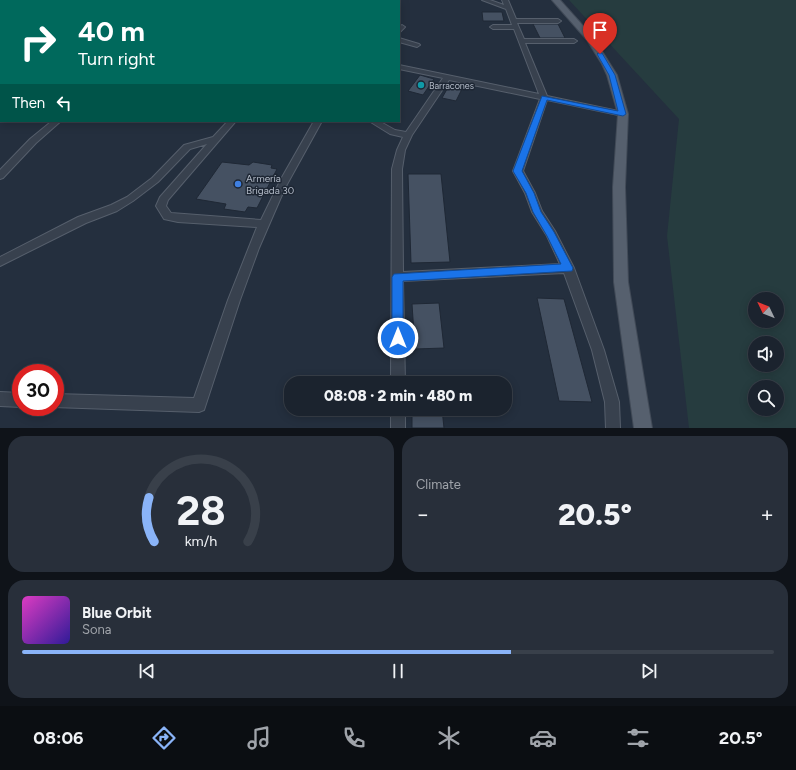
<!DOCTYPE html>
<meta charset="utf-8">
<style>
body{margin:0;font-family:Figtree,sans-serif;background:#282f3a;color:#f1f3f6;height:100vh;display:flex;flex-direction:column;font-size:15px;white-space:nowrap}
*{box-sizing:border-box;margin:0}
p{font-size:13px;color:#a0a4aa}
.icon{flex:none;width:22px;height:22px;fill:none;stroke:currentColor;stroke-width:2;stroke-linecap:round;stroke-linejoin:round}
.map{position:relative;height:428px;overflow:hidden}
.sheet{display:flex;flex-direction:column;gap:8px;padding:8px;background:#0f1319;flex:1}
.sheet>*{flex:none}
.guide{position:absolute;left:0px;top:0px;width:400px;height:122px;box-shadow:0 2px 10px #0003,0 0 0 1px #39404a;background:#00695c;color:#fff;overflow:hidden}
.needle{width:26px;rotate:313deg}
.fabs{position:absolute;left:748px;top:292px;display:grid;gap:8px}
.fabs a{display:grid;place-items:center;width:36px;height:36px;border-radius:50%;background:#1b232e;box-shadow:0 2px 10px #0003,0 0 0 1px #39404a;font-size:20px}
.speed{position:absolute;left:12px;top:364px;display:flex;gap:8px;font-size:20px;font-weight:700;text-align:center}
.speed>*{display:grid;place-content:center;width:52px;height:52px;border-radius:50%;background:#1b232e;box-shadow:0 2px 10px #0003,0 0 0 1px #39404a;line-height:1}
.speed .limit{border:6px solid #d22;background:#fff;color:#111}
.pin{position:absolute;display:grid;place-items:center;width:34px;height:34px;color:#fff;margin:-41px -17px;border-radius:50% 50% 50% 0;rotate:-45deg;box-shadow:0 0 4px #0007}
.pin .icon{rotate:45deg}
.me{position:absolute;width:44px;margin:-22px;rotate:0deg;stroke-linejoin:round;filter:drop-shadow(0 0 3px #0008)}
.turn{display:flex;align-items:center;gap:14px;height:84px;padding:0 12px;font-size:18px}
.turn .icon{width:52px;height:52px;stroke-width:2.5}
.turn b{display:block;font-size:28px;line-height:34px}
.then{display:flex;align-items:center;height:38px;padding:0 12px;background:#0003;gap:8px;font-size:15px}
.big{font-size:30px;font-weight:800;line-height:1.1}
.sheet .widget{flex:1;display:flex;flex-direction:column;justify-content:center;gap:6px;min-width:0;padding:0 14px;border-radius:16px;background:#282f3a}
.sheet .dial{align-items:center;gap:0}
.dial svg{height:104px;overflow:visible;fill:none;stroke:#39404a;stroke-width:7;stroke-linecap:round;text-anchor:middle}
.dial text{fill:#f1f3f6;stroke:none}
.song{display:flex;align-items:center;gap:12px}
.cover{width:48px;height:48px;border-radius:6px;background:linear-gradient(135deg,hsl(310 70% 55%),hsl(250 70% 35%))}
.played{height:4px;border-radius:2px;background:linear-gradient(90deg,#8ab4f8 65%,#39404a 65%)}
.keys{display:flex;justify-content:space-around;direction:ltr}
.heat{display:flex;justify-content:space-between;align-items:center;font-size:22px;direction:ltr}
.sheet .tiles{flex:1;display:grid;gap:8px;grid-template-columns:1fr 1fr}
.widget:last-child{grid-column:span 2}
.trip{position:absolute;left:284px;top:376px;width:228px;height:40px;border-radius:16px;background:#1b232e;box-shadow:0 2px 10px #0003,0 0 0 1px #39404a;font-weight:800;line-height:40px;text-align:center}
.tabs{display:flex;height:64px;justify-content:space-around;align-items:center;background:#0b0e12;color:#a0a4aa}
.tabs .icon{width:28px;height:28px}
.tabs .on{color:#8ab4f8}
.tabs b{font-size:18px;color:#f1f3f6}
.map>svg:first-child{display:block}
.green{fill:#263c3f;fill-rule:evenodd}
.building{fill:#455162;stroke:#1f2835}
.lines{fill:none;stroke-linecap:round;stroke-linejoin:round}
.minor-casing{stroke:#565f6c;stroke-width:2}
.major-casing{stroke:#414a57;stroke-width:2}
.minor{fill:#38414e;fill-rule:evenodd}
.major{fill:#56606e;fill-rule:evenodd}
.route{fill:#1a73e8;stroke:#114b97}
.culture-dot{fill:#0f9aa8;stroke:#1d2633;stroke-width:1.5}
.shop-dot{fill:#3f7fe0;stroke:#1d2633;stroke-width:1.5}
.labels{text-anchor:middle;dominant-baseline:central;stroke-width:3;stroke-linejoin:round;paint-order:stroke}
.far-poi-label{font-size:9px;fill:#b4bcc9;stroke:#1d2633;text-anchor:start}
.poi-label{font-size:10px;fill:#b4bcc9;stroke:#1d2633;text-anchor:start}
</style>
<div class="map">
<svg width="796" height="428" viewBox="0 0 796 428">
<rect width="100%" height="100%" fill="#242f3e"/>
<path class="green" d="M 569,0 L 796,0 L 796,428 L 689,428 L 667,236 L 679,119 ZM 755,299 L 777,299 L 777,321 L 755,321 ZM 755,343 L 777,343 L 777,365 L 755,365 ZM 755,387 L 777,387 L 777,409 L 755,409 Z"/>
<path class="building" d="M 482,12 L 502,12 L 504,21 L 483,21 Z
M 533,24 L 558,24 L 565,38 L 540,38 Z
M 420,75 L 434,79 L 423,95 L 408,91 Z
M 451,82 L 464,85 L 456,101 L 442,98 Z
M 222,162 L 249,165 L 253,162 L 272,165 L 271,168 L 277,169 L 257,208 L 248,207 L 245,212 L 224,209 L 226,204 L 196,199 Z
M 408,174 L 441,174 L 450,262 L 411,263 Z
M 537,298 L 564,299 L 592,402 L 559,401 Z
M 439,303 L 444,348 L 415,349 L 412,304 Z
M 412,409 L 442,409 L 444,428 L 412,428 Z"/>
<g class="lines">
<g class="minor-casing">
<path id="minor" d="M 102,0 L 110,0 L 101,1 Z
M 133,0 L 140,0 L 132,1 Z
M 342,0 L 348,0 L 348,1 L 342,1 Z
M 482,0 L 490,0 L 504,5 L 502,0 L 508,0 L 516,19 L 558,19 L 561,21 L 558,23 L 517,23 L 524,39 L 574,39 L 577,41 L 574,43 L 525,43 L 547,96 L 623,112 L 627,114 L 623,116 L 547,100 L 523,171 L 535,193 L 542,211 L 555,231 L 574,268 L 604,350 L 619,402 L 620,428 L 606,428 L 605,402 L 592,350 L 564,273 L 403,281 L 405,383 L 391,383 L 392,169 L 397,150 L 403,137 L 390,134 L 369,121 L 379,121 L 395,130 L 406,132 L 443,78 L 399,69 L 399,65 L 539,94 L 514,29 L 493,29 L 490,27 L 493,25 L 512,25 L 506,9 ZM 449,80 L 540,99 L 513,171 L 525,193 L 532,212 L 547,236 L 560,264 L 403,272 L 402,169 L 405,150 L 412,135 Z
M 402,25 L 405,27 L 399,33 L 399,27 Z
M 399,38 L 419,44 L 420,45 L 417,47 L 399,42 Z
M 0,63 L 1,63 L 0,68 Z
M 52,121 L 61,121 L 36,143 L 3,178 L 0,179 L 0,170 L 30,139 Z
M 228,121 L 236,121 L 168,200 L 166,206 L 171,213 L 261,220 L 281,179 L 314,121 L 322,121 L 285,188 L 259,248 L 240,300 L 204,410 L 199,412 L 53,407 L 55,407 L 55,394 L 194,398 L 228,300 L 257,227 L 178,222 L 164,219 L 156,206 L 160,197 L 207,144 L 190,149 L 158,182 L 133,201 L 117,211 L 86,223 L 0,266 L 0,257 L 78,217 L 111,205 L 127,197 L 152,178 L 184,145 L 213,137 Z
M 0,392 L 21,393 L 21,407 L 0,406 Z
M 391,409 L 405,409 L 405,428 L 391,428 Z"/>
</g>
<g class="major-casing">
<path id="major" d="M 552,0 L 560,0 L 593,37 L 610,64 L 617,75 L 628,114 L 625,187 L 628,282 L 652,428 L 634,428 L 614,282 L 613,187 L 618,114 L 607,75 L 602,64 L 587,40 Z"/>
</g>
<use href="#minor" class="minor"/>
<use href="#major" class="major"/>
</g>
<path class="route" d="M 598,53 L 602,53 L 615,75 L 626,114 L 623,116 L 547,100 L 522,171 L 534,193 L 541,212 L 554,232 L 573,268 L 572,271 L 403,281 L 403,338 L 402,341 L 398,343 L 394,341 L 392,338 L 392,277 L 394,274 L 561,264 L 547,236 L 533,212 L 526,193 L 513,171 L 542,96 L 618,111 L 609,75 L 597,54 Z"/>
<circle class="culture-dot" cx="421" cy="85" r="4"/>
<circle class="shop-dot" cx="238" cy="184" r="4"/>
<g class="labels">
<g class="far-poi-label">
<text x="429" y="85">Barracones</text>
</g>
<g class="poi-label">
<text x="246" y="178">Armería<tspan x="246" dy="12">Brigada 30</tspan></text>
</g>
</g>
</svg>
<div class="fabs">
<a><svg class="needle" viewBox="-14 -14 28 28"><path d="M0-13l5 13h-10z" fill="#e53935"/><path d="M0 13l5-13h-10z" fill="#a0a4aa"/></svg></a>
<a><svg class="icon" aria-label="sound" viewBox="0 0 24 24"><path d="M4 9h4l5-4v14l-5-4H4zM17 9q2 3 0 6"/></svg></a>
<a><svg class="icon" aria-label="search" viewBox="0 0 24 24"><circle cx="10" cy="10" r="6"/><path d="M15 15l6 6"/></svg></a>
</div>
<div class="speed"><div class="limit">30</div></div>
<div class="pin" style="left:600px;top:54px;background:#d93025"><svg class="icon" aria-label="arrive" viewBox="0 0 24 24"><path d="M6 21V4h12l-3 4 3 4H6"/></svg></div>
<svg class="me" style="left:398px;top:338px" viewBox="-20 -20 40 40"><circle r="17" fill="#1a73e8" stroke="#fff" stroke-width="3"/><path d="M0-11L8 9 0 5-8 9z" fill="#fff"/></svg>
<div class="trip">08:08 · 2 min · 480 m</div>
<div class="guide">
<div class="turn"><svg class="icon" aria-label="right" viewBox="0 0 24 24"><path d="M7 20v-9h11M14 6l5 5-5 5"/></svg><div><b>40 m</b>Turn right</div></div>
<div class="then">Then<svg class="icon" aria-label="left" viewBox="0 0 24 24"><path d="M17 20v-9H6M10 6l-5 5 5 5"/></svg></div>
</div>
</div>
<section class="sheet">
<div class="tiles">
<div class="widget dial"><svg viewBox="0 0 100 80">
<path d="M14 69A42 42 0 1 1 86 69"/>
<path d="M14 69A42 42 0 0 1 10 35" stroke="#8ab4f8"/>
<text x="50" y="56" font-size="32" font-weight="700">28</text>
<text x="50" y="72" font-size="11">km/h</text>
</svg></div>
<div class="widget"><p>Climate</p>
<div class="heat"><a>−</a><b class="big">20.5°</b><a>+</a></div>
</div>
<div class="widget">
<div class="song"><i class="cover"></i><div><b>Blue Orbit</b><p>Sona</p></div></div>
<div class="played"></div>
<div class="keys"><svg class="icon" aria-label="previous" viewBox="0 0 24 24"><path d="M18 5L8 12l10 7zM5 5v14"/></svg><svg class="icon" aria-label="pause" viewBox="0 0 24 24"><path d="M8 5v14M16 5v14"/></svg><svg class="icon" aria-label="next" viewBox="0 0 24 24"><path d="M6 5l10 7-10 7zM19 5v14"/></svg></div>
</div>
</div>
</section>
<nav class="tabs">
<b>08:06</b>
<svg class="icon on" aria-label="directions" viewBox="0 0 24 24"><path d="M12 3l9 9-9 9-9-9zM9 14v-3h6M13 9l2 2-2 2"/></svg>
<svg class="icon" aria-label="music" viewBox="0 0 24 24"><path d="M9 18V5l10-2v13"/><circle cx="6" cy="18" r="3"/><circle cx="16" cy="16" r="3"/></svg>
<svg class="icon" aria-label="phone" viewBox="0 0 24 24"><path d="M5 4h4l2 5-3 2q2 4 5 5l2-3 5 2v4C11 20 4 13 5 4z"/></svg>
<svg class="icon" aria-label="climate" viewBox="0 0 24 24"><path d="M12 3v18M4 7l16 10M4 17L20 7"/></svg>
<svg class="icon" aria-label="car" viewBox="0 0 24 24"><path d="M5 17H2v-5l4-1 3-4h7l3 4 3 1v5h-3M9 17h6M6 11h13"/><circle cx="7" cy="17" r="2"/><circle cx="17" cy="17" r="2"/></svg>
<svg class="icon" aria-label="filters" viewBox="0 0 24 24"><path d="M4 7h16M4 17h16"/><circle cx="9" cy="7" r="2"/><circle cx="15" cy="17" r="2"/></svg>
<b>20.5°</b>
</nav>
